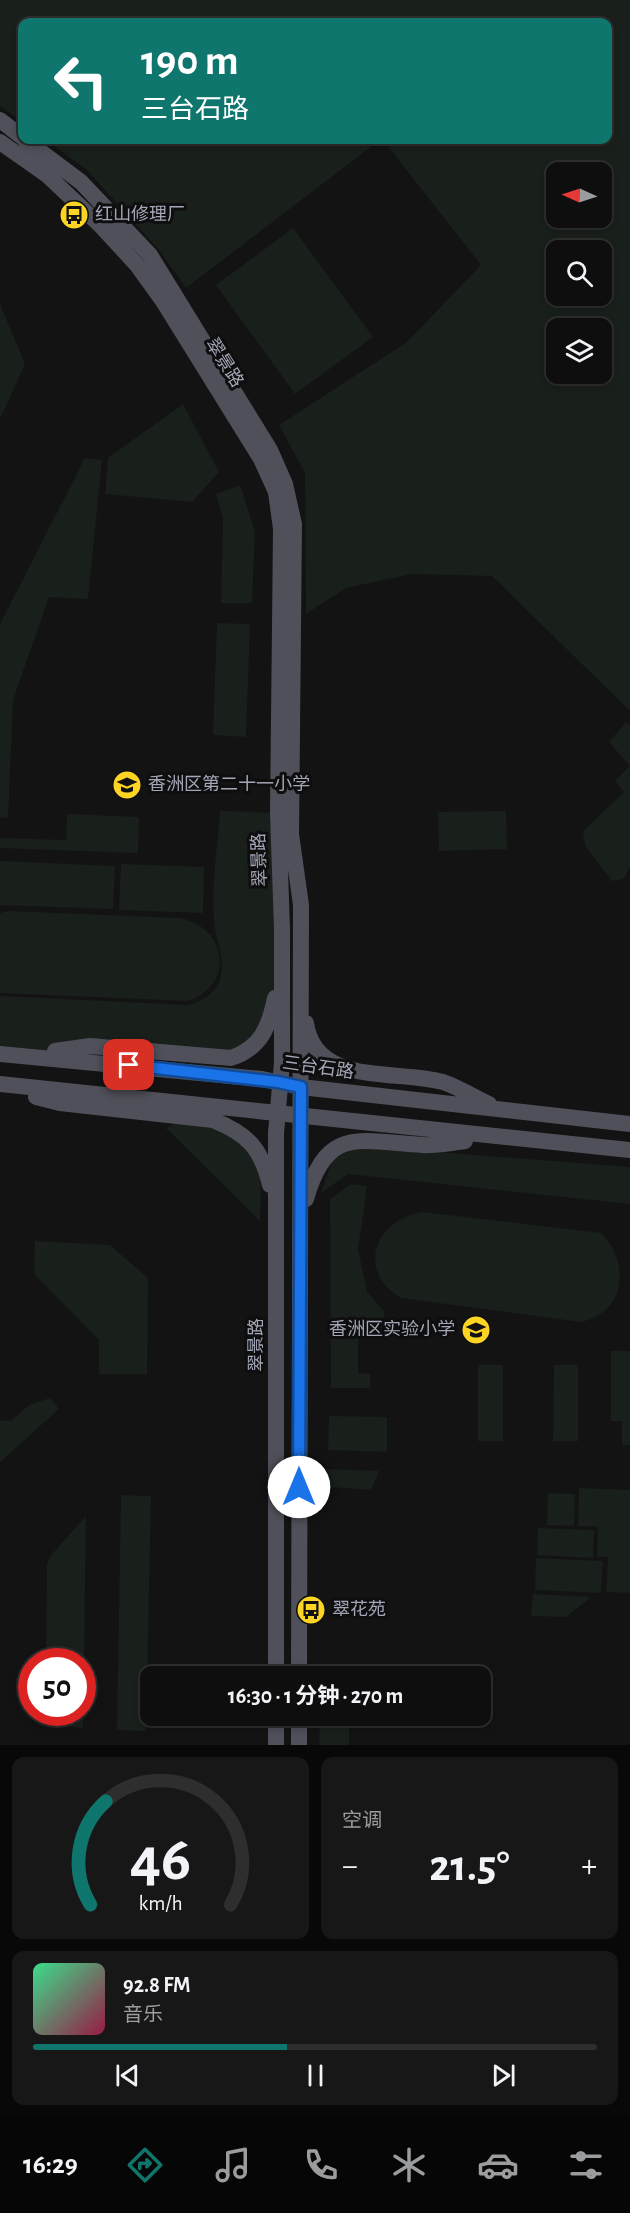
<!DOCTYPE html>
<html lang="zh">
<meta charset="utf-8">
<style>
body{margin:0;font-family:"Alegreya Sans","Noto Sans SC",sans-serif;background:#171718;color:#f1f3f6;height:100vh;display:flex;flex-direction:column;font-size:22px;white-space:nowrap}
*{box-sizing:border-box;margin:0}
p{font-size:20px;color:#9b9c9e}
.icon{flex:none;width:33px;height:33px;fill:none;stroke:currentColor;stroke-width:2;stroke-linecap:round;stroke-linejoin:round}
.map{position:relative;height:1745px;overflow:hidden}
.details{display:flex;flex-direction:column;gap:12px;padding:12px;background:#080808;flex:1}
.details>*{flex:none}
.top-card{position:absolute;left:18px;top:18px;width:594px;height:126px;border-radius:12px;box-shadow:0 3px 9px #0003,0 0 0 2px #2e2e2f;background:#0f766e;color:#fff;overflow:hidden}
.needle{width:39px;rotate:273deg}
.fabs{position:absolute;left:546px;top:162px;display:grid;gap:12px}
.fabs a{display:grid;place-items:center;width:66px;height:66px;border-radius:12px;background:#0e0e0f;box-shadow:0 3px 9px #0003,0 0 0 2px #2e2e2f;font-size:30px}
.speed{position:absolute;left:18px;top:1648px;display:flex;gap:12px;font-size:30px;font-weight:700;text-align:center}
.speed>*{display:grid;place-content:center;width:78px;height:78px;border-radius:50%;background:#0e0e0f;box-shadow:0 3px 9px #0003,0 0 0 2px #2e2e2f;line-height:1}
.speed .limit{border:9px solid #d22;background:#fff;color:#111}
.pin{position:absolute;display:grid;place-items:center;width:51px;height:51px;color:#fff;margin:-26px;border-radius:12px;box-shadow:0 3px 9px #0006}
.me{position:absolute;width:66px;margin:-33px;rotate:0deg;stroke-linejoin:round;filter:drop-shadow(0 0 4px #0008)}
.turn{display:flex;align-items:center;gap:21px;height:126px;padding:0 24px;font-size:27px}
.turn .icon{width:78px;height:78px;stroke-width:2.5}
.turn b{display:block;font-size:42px;line-height:51px}
.big{font-size:45px;font-weight:700;line-height:1.1}
.details .widget{flex:1;display:flex;flex-direction:column;justify-content:center;gap:9px;min-width:0;padding:0 21px;border-radius:12px;background:#171718}
.details .dial{align-items:center;gap:0}
.dial svg{height:156px;overflow:visible;fill:none;stroke:#2e2e2f;stroke-width:7;stroke-linecap:round;text-anchor:middle}
.dial text{fill:#f1f3f6;stroke:none}
.song{display:flex;align-items:center;gap:18px}
.cover{width:72px;height:72px;border-radius:9px;background:linear-gradient(135deg,hsl(150 70% 55%),hsl(340 70% 35%))}
.played{height:6px;border-radius:3px;background:linear-gradient(90deg,#0f766e 45%,#2e2e2f 45%)}
.keys{display:flex;justify-content:space-around;direction:ltr}
.heat{display:flex;justify-content:space-between;align-items:center;font-size:33px;direction:ltr}
.details .tiles{flex:1;display:grid;gap:12px;grid-template-columns:1fr 1fr}
.widget:last-child{grid-column:span 2}
.trip{position:absolute;left:140px;top:1666px;width:351px;height:60px;border-radius:12px;background:#0e0e0f;box-shadow:0 3px 9px #0003,0 0 0 2px #2e2e2f;font-weight:700;line-height:60px;text-align:center}
.dock{display:flex;height:96px;justify-content:space-around;align-items:center;background:#060606;color:#9b9c9e}
.dock .icon{width:42px;height:42px}
.dock .active{color:#0f766e}
.dock b{font-size:27px;color:#f1f3f6}
.map>svg:first-child{display:block}
.green{fill:#191f1b;fill-rule:evenodd}
.lines{fill:none;stroke-linecap:round;stroke-linejoin:round}
.major{stroke:#4f5059;stroke-width:16}
.route-casing{stroke:#114b97;stroke-width:15}
.route{stroke:#1a73e8;stroke-width:10}
.labels{text-anchor:middle;dominant-baseline:central;stroke-width:6;stroke-linejoin:round;paint-order:stroke}
.poi-label{font-size:18px;fill:#a3a6b6;stroke:#0e0e0f;text-anchor:start}
.street-label{font-size:18px;fill:#a3a6b6;stroke:#0e0e0f}
</style>
<div class="map">
<svg width="630" height="1745" viewBox="0 0 630 1745">
<rect width="100%" height="100%" fill="#131314"/>
<path class="green" d="M 0,0 L 630,0 L 630,711 L 492,576 L 412,574 L 346,588 L 306,614 L 305,473 L 279,425 L 407,342 L 481,265 L 383,140 L 608,140 L 608,22 L 22,22 L 22,122 L 0,106 ZM 556,172 L 602,172 L 602,218 L 556,218 ZM 556,250 L 602,250 L 602,296 L 556,296 ZM 556,328 L 602,328 L 602,374 L 556,374 Z
M 46,140 L 380,140 L 186,288 L 159,250 L 87,170 Z
M 293,228 L 373,337 L 295,394 L 216,285 Z
M 0,304 L 25,364 L 0,419 Z
M 183,404 L 219,472 L 192,502 L 105,494 L 108,458 Z
M 85,458 L 102,460 L 88,599 L 49,597 L 13,700 L 8,818 L 0,817 L 0,624 Z
M 240,485 L 255,531 L 252,603 L 221,603 L 223,519 L 216,494 Z
M 217,623 L 250,624 L 246,737 L 213,735 Z
M 626,722 L 630,725 L 630,867 L 624,879 L 612,881 L 585,846 L 583,831 L 624,792 L 615,781 L 630,766 L 609,742 Z
M 220,811 L 278,813 L 275,996 L 246,1051 L 90,1046 L 17,1055 L 0,1053 L 0,996 L 190,1005 C 203,1000 216,993 220,979 C 226,957 215,940 214,919 C 211,884 218,846 220,811 Z
M 506,811 L 507,849 L 439,851 L 438,812 Z
M 67,814 L 139,817 L 138,853 L 0,848 L 0,838 L 66,840 Z
M 0,861 L 115,866 L 113,909 L 0,905 Z
M 121,864 L 204,867 L 203,913 L 119,910 Z
M 9,911 L 179,918 C 229,927 235,987 187,1001 L 0,993 L 0,913 Z
M 179,1122 C 208,1126 252,1134 259,1169 C 262,1185 260,1205 260,1221 L 166,1128 Z
M 359,1146 L 630,1167 L 630,1204 L 348,1174 L 321,1193 L 332,1160 Z
M 351,1184 L 367,1186 L 358,1249 L 367,1292 L 384,1311 L 384,1332 L 358,1332 L 358,1373 L 370,1374 L 370,1388 L 331,1388 L 330,1199 Z
M 422,1212 L 601,1233 C 630,1261 627,1312 581,1322 L 401,1298 C 356,1272 374,1220 422,1212 Z
M 35,1241 L 110,1245 L 148,1278 L 147,1374 L 99,1374 L 99,1340 L 34,1274 Z
M 611,1351 L 630,1351 L 630,1445 L 622,1445 L 622,1421 L 611,1421 Z
M 478,1365 L 503,1365 L 503,1441 L 478,1441 Z
M 554,1365 L 578,1365 L 578,1441 L 553,1441 Z
M 50,1398 L 59,1409 L 0,1462 L 0,1421 L 11,1421 L 29,1405 Z
M 329,1416 L 387,1417 L 387,1452 L 328,1450 Z
M 326,1469 L 379,1471 L 371,1490 L 329,1487 Z
M 579,1488 L 630,1490 L 630,1593 L 606,1592 L 608,1557 L 597,1557 L 598,1527 L 578,1526 Z
M 548,1493 L 575,1494 L 574,1526 L 547,1525 Z
M 121,1495 L 151,1496 L 146,1731 L 117,1730 Z
M 86,1516 L 83,1729 L 46,1721 L 46,1713 L 82,1713 L 82,1662 L 46,1662 L 47,1564 L 52,1554 Z
M 538,1528 L 594,1530 L 593,1558 L 537,1555 Z
M 536,1558 L 603,1561 L 601,1593 L 535,1590 Z
M 533,1594 L 591,1597 L 566,1617 L 531,1616 Z
M 349,1721 L 349,1745 L 319,1745 L 320,1722 Z"/>
<g class="lines">
<path class="major" d="M 0,120 L 22,137
M 25,140 L 81,182 L 150,255 L 270,450 L 285,484 L 294,524 L 291,834 L 301,905 L 299,1677
M 0,142 L 47,175 L 102,227 L 137,265 L 163,301 L 261,459 L 276,492 L 281,529 L 278,813 L 282,929 L 282,1062 L 276,1133 L 276,1677
M 306,1023 C 315,1087 398,1069 443,1082 C 458,1087 474,1097 489,1104
M 55,1051 L 90,1046 L 231,1058 C 261,1048 269,1027 275,998
M 0,1054 L 262,1079 L 301,1087 L 630,1124
M 0,1084 L 630,1150
M 36,1097 L 60,1103 L 213,1120 C 248,1134 261,1148 270,1185
M 306,1199 C 327,1124 361,1142 423,1145 C 437,1146 452,1143 465,1141
M 276,1745 L 276,1716
M 299,1745 L 299,1716"/>
</g>
<g class="lines">
<g class="route-casing">
<path id="route" d="M 129,1065 L 278,1082 L 301,1087 L 299,1487"/>
</g>
<use href="#route" class="route"/>
</g>
<defs>
<g id="bus-disc" transform="scale(1.5)"><circle r="9.5" fill="#fcd423" stroke="#0e0e0f"/><path d="M-5-6H5V4H4V6H2V4H-2V6H-4V4H-5ZM-3.5-4V0h7V-4ZM-3.5 1.2v1.5H-2V1.2ZM2 1.2v1.5H3.5V1.2Z" fill="#111"/></g>
<g id="school-disc" transform="scale(1.5)"><circle r="9.5" fill="#fcd423" stroke="#0e0e0f"/><path d="M0-5L7-2L0 1L-7-2ZM-4 1L0 2.5L4 1V4Q0 6-4 4Z" fill="#111"/></g>
</defs>
<g fill-rule="evenodd">
<use href="#bus-disc" x="74" y="215"/>
<use href="#school-disc" x="127" y="785"/>
<use href="#school-disc" x="476" y="1330"/>
<use href="#bus-disc" x="311" y="1610"/>
</g>
<g class="labels">
<g class="poi-label">
<text x="95" y="215">红山修理厂</text>
<text x="148" y="785">香洲区第二十一小学</text>
<text x="455" y="1330" text-anchor="end">香洲区实验小学</text>
<text x="332" y="1610">翠花苑</text>
</g>
<g class="street-label">
<text transform="translate(224 363) rotate(58)">翠景路</text>
<text transform="translate(260 860) rotate(-92)">翠景路</text>
<text transform="translate(318 1068) rotate(8)">三台石路</text>
<text transform="translate(257 1345) rotate(-90)">翠景路</text>
</g>
</g>
</svg>
<div class="fabs">
<a><svg class="needle" viewBox="-14 -14 28 28"><path d="M0-13l5 13h-10z" fill="#e53935"/><path d="M0 13l5-13h-10z" fill="#9b9c9e"/></svg></a>
<a><svg class="icon" aria-label="search" viewBox="0 0 24 24"><circle cx="10" cy="10" r="6"/><path d="M15 15l6 6"/></svg></a>
<a><svg class="icon" aria-label="layers" viewBox="0 0 24 24"><path d="M12 4l9 5-9 5-9-5zM3 14l9 5 9-5"/></svg></a>
</div>
<div class="speed"><div class="limit">50</div></div>
<div class="pin" style="left:129px;top:1065px;background:#d93025"><svg class="icon" aria-label="arrive" viewBox="0 0 24 24"><path d="M6 21V4h12l-3 4 3 4H6"/></svg></div>
<svg class="me" style="left:299px;top:1487px" viewBox="-20 -20 40 40"><circle r="19" fill="#fff"/><path d="M0-13L10 11 0 6-10 11z" fill="#1a73e8"/></svg>
<div class="trip">16:30 · 1 分钟 · 270 m</div>
<div class="top-card">
<div class="turn"><svg class="icon" aria-label="left" viewBox="0 0 24 24"><path d="M17 20v-9H6M10 6l-5 5 5 5"/></svg><div><b>190 m</b>三台石路</div></div>
</div>
</div>
<section class="details">
<div class="tiles">
<div class="widget dial"><svg viewBox="0 0 100 80">
<path d="M14 69A42 42 0 1 1 86 69"/>
<path d="M14 69A42 42 0 0 1 22 16" stroke="#0f766e"/>
<text x="50" y="56" font-size="32" font-weight="700">46</text>
<text x="50" y="72" font-size="11">km/h</text>
</svg></div>
<div class="widget"><p>空调</p>
<div class="heat"><a>−</a><b class="big">21.5°</b><a>+</a></div>
</div>
<div class="widget">
<div class="song"><i class="cover"></i><div><b>92.8 FM</b><p>音乐</p></div></div>
<div class="played"></div>
<div class="keys"><svg class="icon" aria-label="previous" viewBox="0 0 24 24"><path d="M18 5L8 12l10 7zM5 5v14"/></svg><svg class="icon" aria-label="pause" viewBox="0 0 24 24"><path d="M8 5v14M16 5v14"/></svg><svg class="icon" aria-label="next" viewBox="0 0 24 24"><path d="M6 5l10 7-10 7zM19 5v14"/></svg></div>
</div>
</div>
</section>
<nav class="dock">
<b>16:29</b>
<svg class="icon active" aria-label="directions" viewBox="0 0 24 24"><path d="M12 3l9 9-9 9-9-9zM9 14v-3h6M13 9l2 2-2 2"/></svg>
<svg class="icon" aria-label="music" viewBox="0 0 24 24"><path d="M9 18V5l10-2v13"/><circle cx="6" cy="18" r="3"/><circle cx="16" cy="16" r="3"/></svg>
<svg class="icon" aria-label="phone" viewBox="0 0 24 24"><path d="M5 4h4l2 5-3 2q2 4 5 5l2-3 5 2v4C11 20 4 13 5 4z"/></svg>
<svg class="icon" aria-label="climate" viewBox="0 0 24 24"><path d="M12 3v18M4 7l16 10M4 17L20 7"/></svg>
<svg class="icon" aria-label="car" viewBox="0 0 24 24"><path d="M5 17H2v-5l4-1 3-4h7l3 4 3 1v5h-3M9 17h6M6 11h13"/><circle cx="7" cy="17" r="2"/><circle cx="17" cy="17" r="2"/></svg>
<svg class="icon" aria-label="filters" viewBox="0 0 24 24"><path d="M4 7h16M4 17h16"/><circle cx="9" cy="7" r="2"/><circle cx="15" cy="17" r="2"/></svg>
</nav>
